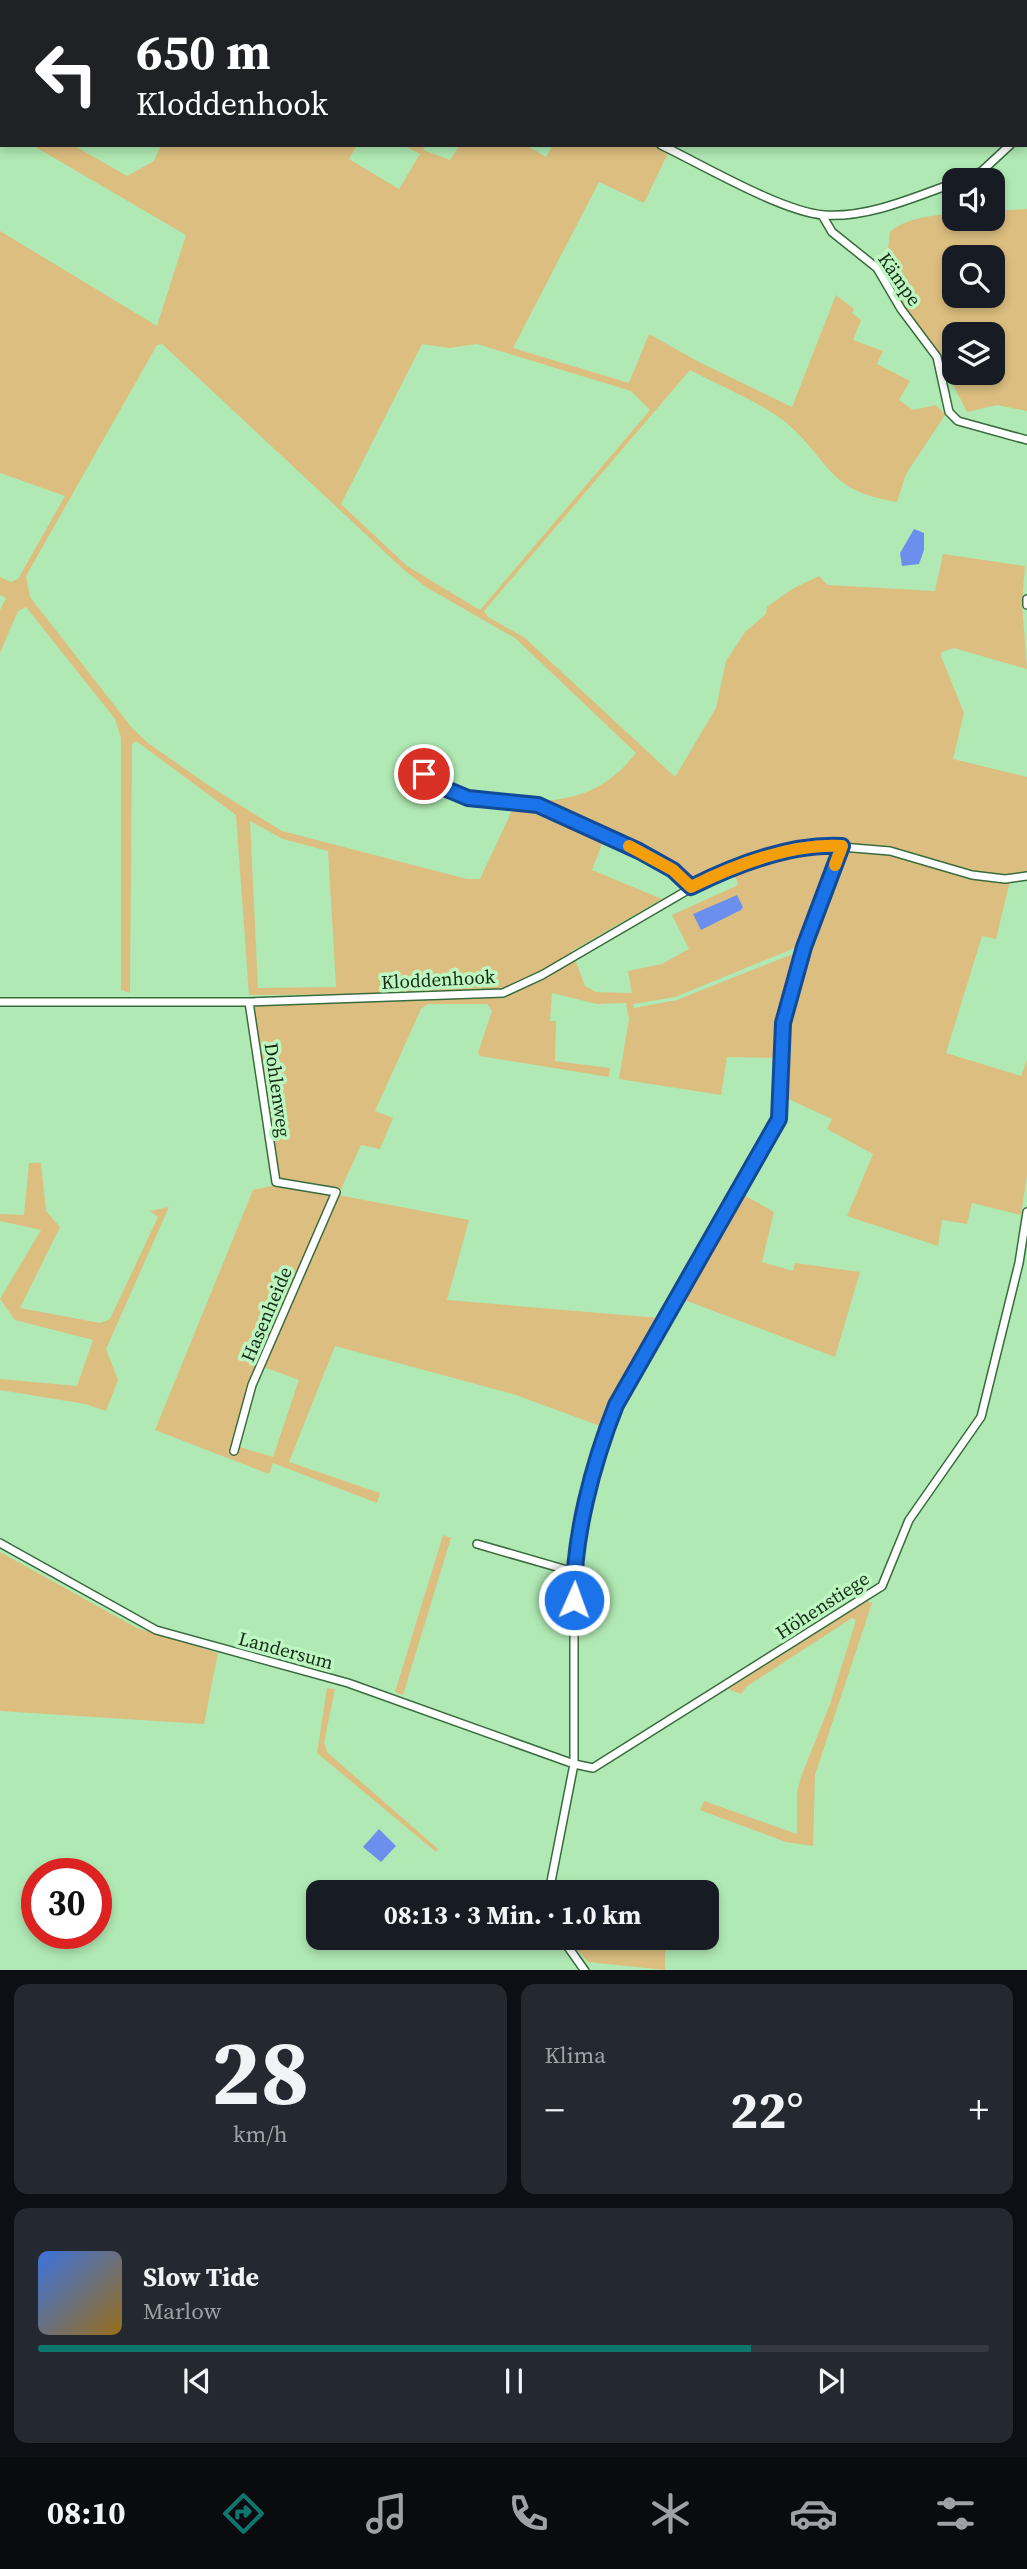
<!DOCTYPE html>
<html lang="de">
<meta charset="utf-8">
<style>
body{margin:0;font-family:"Source Serif 4",serif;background:#242831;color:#f1f3f6;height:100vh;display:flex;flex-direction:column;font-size:26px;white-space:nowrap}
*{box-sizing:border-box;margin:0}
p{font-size:23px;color:#9ea1a6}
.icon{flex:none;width:38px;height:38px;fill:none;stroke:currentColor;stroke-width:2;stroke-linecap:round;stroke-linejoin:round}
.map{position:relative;height:1970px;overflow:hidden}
.sheet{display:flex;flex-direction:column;gap:14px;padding:14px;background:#0d0f14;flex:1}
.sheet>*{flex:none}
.top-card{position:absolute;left:0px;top:0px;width:1027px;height:147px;box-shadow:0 4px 10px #0003;background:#202124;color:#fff;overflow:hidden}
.buttons{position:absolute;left:942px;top:168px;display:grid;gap:14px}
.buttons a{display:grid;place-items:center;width:63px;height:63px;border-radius:14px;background:#171b24;box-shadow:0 4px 10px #0003;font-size:35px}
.speed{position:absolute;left:21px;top:1858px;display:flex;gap:14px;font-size:35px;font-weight:700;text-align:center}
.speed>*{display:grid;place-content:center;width:91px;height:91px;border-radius:50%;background:#171b24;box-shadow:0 4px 10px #0003;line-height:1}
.speed .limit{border:10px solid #d22;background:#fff;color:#111}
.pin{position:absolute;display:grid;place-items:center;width:60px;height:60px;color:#fff;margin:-30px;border:4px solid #fff;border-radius:50%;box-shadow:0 2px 7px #0007}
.me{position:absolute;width:77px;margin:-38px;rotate:2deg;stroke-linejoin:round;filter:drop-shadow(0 0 5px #0008)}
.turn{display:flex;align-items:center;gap:24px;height:147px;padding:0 21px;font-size:32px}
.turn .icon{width:91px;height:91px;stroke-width:2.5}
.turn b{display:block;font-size:49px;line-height:60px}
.big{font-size:52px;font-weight:700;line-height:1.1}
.sheet .widget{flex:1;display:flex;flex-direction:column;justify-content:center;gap:10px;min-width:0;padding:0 24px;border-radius:14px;background:#242831}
.sheet .dial{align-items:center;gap:0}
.dial b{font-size:91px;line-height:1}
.song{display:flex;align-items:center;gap:21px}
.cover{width:84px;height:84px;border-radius:10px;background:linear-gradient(135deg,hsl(220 70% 55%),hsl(40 70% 35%))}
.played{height:7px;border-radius:4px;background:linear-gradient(90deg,#0f766e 75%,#363941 75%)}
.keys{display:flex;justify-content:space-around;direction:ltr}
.heat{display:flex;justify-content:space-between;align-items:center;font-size:38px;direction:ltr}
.sheet .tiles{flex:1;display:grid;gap:14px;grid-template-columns:1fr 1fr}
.widget:last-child{grid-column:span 2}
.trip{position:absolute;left:306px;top:1880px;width:413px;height:70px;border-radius:14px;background:#171b24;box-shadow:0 4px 10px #0003;font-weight:700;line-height:70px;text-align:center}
.tab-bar{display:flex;height:112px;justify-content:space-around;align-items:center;background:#090b0e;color:#9ea1a6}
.tab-bar .icon{width:49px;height:49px}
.tab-bar .selected{color:#0f766e}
.tab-bar b{font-size:32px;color:#f1f3f6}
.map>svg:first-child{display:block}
.green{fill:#dcbf80;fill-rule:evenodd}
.water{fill:#6a8fed}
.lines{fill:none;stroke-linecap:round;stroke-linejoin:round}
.stream{stroke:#6a8fed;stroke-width:2.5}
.street-casing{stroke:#386c3d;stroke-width:10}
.street{stroke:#fff;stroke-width:7}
.route-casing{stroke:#114b97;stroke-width:18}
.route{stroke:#1a73e8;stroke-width:12}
.slow{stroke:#f59e0b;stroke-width:12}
.labels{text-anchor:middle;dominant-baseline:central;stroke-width:7;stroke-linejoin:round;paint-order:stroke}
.street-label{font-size:19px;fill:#162c18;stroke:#bdf6c0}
</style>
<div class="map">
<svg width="1027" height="1971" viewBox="0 0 1027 1971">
<rect width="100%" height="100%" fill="#b0e9b3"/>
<path class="green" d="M 32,145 L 73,145 L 127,176 L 154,161 L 161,145 L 357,145 L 349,159 L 399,189 L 420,154 L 403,145 L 425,145 L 423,150 L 450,160 L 460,145 L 526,145 L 546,157 L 553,145 L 651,145 L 668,153 L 644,203 L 599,182 L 513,348 L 629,383 L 649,334 L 697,361 L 792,407 L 836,295 L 854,309 L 852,313 L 861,320 L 853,340 L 883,351 L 877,364 L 910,381 L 899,400 L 913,410 L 936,405 L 945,415 L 906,474 L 897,502 C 829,491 833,466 790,426 C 765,404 720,386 690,370 L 484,611 L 488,617 L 525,638 L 675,777 L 716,708 L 726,661 L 745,632 L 766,614 L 767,607 L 792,589 L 819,576 L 828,585 L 935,591 L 943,554 L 1025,566 L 1022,603 L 1027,669 L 954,648 L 942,652 L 941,656 L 964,713 L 953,759 L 1027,777 L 1027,873 L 1004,876 L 974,872 L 890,849 L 816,842 L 691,883 C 655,845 588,823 540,801 C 582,799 610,786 636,753 L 515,638 L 426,587 L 404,570 L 162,344 L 157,345 L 26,576 L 30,597 L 132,728 L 148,743 L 211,787 L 282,831 L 467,879 L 480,879 L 515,804 L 538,808 L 603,841 L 592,870 L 662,899 L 572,951 L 585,986 L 596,992 L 632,993 L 628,971 L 662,964 L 689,949 L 672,915 L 738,885 L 734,873 L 773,858 L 817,848 L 891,854 L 1010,881 L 996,939 L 982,936 L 946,1053 L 1021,1076 L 1027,1060 L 1027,1175 L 1021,1215 L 972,1203 L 967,1224 L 942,1220 L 938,1246 L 847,1216 L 873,1154 L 827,1129 L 832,1119 L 786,1098 L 786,1025 L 802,945 L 675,997 L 633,1004 L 634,1008 L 677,1000 L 800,951 L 781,1023 L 776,1058 L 727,1057 L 721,1095 L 619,1079 L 629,1019 L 626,1003 L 597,1004 L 552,993 L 550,1021 L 556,1021 L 555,1061 L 610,1068 L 609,1077 L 480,1056 L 478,1053 L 492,1011 L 487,1004 L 428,1004 L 421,1009 L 375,1111 L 393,1118 L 380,1149 L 361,1145 L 341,1189 L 278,1179 L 252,1004 L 411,1001 L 414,994 L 249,995 L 236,815 L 136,741 L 132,744 L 130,993 L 121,990 L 121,738 L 115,719 L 26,607 L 18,611 L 0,653 L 0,610 L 6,598 L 0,595 L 0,577 L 11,582 L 18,579 L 65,496 L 0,473 L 0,231 L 157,326 L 186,235 ZM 422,344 L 449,348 L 477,344 L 631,391 L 650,410 L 480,610 L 407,566 L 341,504 ZM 250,821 L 283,839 L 328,851 L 336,987 L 258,988 Z
M 1027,209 L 1027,411 L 997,405 L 967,412 L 932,343 L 910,318 L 890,282 L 886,265 L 890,232 C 905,218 933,215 954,214 L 954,219 L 992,219 L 992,211 ZM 954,257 L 992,257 L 992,296 L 954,296 ZM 954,334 L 992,334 L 992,373 L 954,373 Z
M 29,1163 L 41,1163 L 46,1211 L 60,1227 L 20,1308 L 100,1323 L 110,1319 L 158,1217 L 150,1211 L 169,1207 L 106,1349 L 118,1380 L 106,1411 L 85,1404 L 0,1390 L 0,1379 L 77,1386 L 93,1340 L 15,1320 L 0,1299 L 41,1230 L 0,1221 L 0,1214 L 24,1215 Z
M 276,1185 L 331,1194 L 244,1402 L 233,1445 L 273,1457 L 299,1380 L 264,1367 L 338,1195 L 469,1220 L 447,1300 L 659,1318 L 603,1427 L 513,1394 L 335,1346 L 289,1462 L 380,1493 L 377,1503 L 273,1463 L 269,1474 L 155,1430 L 253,1190 Z
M 744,1195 L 774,1212 L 762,1262 L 793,1271 L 795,1263 L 860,1272 L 835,1357 L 682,1299 Z
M 443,1535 L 451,1538 L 403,1695 L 395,1692 Z
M 0,1552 L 137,1628 L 218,1653 L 204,1724 L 0,1711 Z
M 865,1600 L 872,1603 L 815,1775 L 813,1846 L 786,1842 L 700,1810 L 704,1801 L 797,1834 L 797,1793 L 801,1777 L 830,1704 L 856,1620 L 852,1618 L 746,1687 L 741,1694 L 728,1689 Z
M 327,1688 L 335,1689 L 324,1742 L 327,1752 L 438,1849 L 436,1852 L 317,1753 Z
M 635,1937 L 665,1937 L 665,1970 L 588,1962 L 576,1949 Z"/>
<path class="water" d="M 914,529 L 924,533 L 924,550 L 919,564 L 902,566 L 900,553 Z
M 737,895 L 743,907 L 741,910 L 701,930 L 693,914 Z
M 379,1829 L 396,1846 L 381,1862 L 363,1847 Z"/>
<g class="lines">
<path class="stream" d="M 18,0 L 18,2
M 832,0 L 836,2
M 0,68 L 2,63
M 1026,89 L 1027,90"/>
<g class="street-casing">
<path id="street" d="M 435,0 L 438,2
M 7,2 L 7,0
M 209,2 L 210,0
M 0,37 L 2,31
M 1026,127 L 1027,125
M 661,145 C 701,164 782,212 824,215 C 867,218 913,198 954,183
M 961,180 L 982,171 L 1010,145
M 822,215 L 832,232 L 877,268 L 901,309 L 937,357 L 949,412 L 958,421 L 1027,440
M 1027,599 L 1027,605
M 404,760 C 423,774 445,793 469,798 C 492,802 516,798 539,805 C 582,819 659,856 690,887
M 0,1002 L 249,1002 L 503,993 L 542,975 L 705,880 L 772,856 L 817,845 L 890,851 L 972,875 L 1005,879 L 1027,876
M 234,1451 L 252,1385 L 336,1192 L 276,1182 L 249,1002
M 0,1543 L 156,1630 L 348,1683 L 574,1764 L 593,1768 L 882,1586 L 909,1520 L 981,1417 L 1019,1263 L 1027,1212
M 477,1544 L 574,1572
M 549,1892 L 574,1764 L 574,1572 L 599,1448 L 616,1405 L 779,1119 L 783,1023 L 804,947 L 842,846
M 561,1937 L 585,1971"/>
</g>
<use href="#street" class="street"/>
</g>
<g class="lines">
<g class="route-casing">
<path id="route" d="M 424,774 L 444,788 L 468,798 L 538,805 L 639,851 L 673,870 L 691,887 C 735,865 792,843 842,846 L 804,947 L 783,1023 L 779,1119 L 616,1405 C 593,1463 573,1537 574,1600"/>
</g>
<use href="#route" class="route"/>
<path class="slow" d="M 629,846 L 673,870 L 691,887 C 735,865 792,843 842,846 L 835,865"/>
</g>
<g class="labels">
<g class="street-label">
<text transform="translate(900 279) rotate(55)">Kämpe</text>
<text transform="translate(438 979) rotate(-3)">Kloddenhook</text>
<text transform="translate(278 1090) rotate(82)">Dohlenweg</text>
<text transform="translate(266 1314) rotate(-67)">Hasenheide</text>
<text transform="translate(822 1605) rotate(-33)">Höhenstiege</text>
<text transform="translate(286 1650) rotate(15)">Landersum</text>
</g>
</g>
</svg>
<div class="buttons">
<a><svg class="icon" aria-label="sound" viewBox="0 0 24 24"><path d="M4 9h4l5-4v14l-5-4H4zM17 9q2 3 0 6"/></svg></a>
<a><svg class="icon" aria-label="search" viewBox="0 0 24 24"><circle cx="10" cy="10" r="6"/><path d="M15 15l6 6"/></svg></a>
<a><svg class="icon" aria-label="layers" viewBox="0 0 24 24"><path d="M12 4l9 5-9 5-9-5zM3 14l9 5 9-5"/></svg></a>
</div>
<div class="speed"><div class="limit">30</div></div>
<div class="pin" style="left:424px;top:774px;background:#d93025"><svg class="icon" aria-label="arrive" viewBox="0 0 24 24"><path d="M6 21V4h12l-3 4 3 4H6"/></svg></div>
<svg class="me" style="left:574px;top:1600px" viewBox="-20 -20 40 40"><circle r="17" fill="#1a73e8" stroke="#fff" stroke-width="3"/><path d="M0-11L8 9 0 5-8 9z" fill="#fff"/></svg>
<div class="trip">08:13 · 3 Min. · 1.0 km</div>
<div class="top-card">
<div class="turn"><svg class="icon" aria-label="left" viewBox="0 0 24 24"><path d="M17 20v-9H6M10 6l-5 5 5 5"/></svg><div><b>650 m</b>Kloddenhook</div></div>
</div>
</div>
<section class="sheet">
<div class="tiles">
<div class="widget dial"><b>28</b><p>km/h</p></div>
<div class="widget"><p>Klima</p>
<div class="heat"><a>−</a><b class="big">22°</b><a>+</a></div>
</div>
<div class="widget">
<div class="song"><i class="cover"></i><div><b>Slow Tide</b><p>Marlow</p></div></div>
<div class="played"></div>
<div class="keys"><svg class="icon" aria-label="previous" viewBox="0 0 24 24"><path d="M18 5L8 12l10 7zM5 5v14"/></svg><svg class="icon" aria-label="pause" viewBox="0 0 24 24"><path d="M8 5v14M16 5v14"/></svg><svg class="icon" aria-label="next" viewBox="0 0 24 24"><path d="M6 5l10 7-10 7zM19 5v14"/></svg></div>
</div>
</div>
</section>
<nav class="tab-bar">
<b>08:10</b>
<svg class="icon selected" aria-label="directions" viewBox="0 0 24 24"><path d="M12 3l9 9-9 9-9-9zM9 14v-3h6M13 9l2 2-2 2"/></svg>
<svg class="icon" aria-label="music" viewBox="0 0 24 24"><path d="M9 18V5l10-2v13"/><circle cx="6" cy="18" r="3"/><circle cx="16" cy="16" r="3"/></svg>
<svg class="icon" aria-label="phone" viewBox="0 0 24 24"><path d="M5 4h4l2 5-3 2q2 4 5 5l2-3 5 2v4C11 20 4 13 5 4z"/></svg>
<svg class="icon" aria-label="climate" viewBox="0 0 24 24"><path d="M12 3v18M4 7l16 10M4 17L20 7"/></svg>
<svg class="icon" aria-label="car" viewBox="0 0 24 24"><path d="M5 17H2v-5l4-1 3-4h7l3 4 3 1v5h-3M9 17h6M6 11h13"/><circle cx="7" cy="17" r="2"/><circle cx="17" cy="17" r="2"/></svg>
<svg class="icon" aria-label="filters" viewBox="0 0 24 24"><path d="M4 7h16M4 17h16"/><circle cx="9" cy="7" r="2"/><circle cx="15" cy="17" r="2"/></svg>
</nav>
